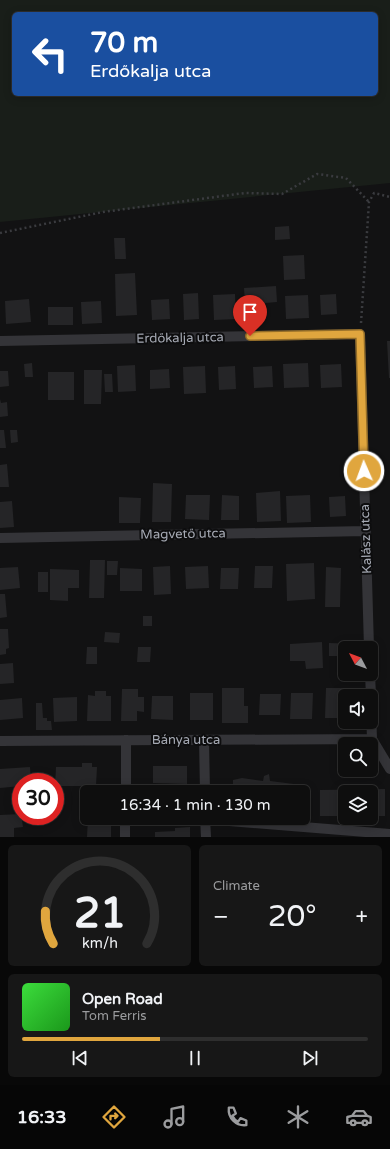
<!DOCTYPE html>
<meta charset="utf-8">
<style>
body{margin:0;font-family:"Varela Round",sans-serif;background:#171717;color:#f1f3f6;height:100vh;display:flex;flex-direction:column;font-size:15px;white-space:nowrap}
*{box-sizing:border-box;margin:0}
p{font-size:13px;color:#9b9c9e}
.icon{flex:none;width:22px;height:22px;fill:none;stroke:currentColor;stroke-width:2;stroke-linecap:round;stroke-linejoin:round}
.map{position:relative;height:837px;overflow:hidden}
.sheet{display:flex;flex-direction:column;gap:8px;padding:8px;background:#080808;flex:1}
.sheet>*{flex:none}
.banner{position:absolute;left:12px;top:12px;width:366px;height:84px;border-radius:6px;box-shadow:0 2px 10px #0003,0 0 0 1px #2e2e2e;background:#1a4fa0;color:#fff;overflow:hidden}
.needle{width:26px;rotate:311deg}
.fabs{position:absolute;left:338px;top:641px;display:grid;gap:8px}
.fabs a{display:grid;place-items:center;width:40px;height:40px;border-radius:6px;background:#0e0e0e;box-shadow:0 2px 10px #0003,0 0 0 1px #2e2e2e;font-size:20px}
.speed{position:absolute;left:12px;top:773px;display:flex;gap:8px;font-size:20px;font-weight:700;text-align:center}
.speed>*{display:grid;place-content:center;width:52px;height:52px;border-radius:50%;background:#0e0e0e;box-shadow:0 2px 10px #0003,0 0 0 1px #2e2e2e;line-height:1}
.speed .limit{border:6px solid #d22;background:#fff;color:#111}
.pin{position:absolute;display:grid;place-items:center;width:34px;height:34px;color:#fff;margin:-41px -17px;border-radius:50% 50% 50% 0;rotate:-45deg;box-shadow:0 0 4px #0007}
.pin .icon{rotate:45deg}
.me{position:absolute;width:44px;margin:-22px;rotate:358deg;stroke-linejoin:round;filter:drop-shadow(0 0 3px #0008)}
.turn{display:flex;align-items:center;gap:14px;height:84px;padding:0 12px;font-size:18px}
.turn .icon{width:52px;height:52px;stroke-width:2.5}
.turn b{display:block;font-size:28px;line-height:34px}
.big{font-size:30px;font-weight:600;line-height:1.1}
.sheet .card{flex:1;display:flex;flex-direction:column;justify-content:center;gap:6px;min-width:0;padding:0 14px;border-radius:6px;background:#171717}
.sheet .dial{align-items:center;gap:0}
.dial svg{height:104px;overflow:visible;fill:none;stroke:#2e2e2e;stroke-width:7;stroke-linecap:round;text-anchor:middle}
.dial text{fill:#f1f3f6;stroke:none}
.song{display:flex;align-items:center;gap:12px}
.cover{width:48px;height:48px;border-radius:6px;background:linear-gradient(135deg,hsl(120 70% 55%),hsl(120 70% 35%))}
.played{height:4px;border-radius:2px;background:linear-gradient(90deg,#e0a63e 40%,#2e2e2e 40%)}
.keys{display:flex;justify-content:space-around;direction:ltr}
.heat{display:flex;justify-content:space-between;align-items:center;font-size:22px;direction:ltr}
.sheet .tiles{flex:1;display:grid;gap:8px;grid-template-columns:1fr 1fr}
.card:last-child{grid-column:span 2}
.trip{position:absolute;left:80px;top:785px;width:230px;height:40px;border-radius:6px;background:#0e0e0e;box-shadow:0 2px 10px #0003,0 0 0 1px #2e2e2e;font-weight:600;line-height:40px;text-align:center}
.tabs{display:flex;height:64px;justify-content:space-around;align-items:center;background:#060606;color:#9b9c9e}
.tabs .icon{width:28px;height:28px}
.tabs .current{color:#e0a63e}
.tabs b{font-size:18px;color:#f1f3f6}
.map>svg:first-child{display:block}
.green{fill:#191e19;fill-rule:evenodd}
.building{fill:#252527}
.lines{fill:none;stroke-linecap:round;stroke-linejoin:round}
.path{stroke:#3a3b3f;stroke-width:2.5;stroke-dasharray:2 3;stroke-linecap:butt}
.minor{stroke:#343438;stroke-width:10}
.route-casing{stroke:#926c28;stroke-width:10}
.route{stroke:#e0a63e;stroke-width:7}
.labels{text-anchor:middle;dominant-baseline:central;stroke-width:4;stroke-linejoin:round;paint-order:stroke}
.street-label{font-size:13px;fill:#a5a9b3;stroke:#0d0d0e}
</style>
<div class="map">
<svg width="390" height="837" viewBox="0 0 390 837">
<rect width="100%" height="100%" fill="#121213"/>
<path class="green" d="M 0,0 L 390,0 L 390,183 L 0,222 ZM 14,14 L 376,14 L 376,94 L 14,94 Z"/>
<path class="building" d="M 289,226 L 290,239 L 275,240 L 275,227 Z
M 114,238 L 125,238 L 126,259 L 115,259 Z
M 304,255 L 305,279 L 284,280 L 283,256 Z
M 135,273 L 137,315 L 116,316 L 115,274 Z
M 276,286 L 277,302 L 265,303 L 266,317 L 246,318 L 244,288 Z
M 198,293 L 199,319 L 184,320 L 183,294 Z
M 235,294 L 236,319 L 214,320 L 213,295 Z
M 336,294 L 337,314 L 321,315 L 320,295 Z
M 308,295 L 309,318 L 286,319 L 285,296 Z
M 29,299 L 31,322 L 6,324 L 5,301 Z
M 169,299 L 170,319 L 152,320 L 151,300 Z
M 101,301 L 102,323 L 82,324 L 81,302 Z
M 48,307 L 73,307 L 73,325 L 48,325 Z
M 387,341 L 390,341 L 390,378 L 389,378 Z
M 32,363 L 33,377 L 25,377 L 24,364 Z
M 308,363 L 309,387 L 284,388 L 283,364 Z
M 341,364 L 342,387 L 321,388 L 320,365 Z
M 135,365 L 136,391 L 118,392 L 117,366 Z
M 205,366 L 206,393 L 184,394 L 183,367 Z
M 235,366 L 236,389 L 219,390 L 218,367 Z
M 272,366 L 273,387 L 254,388 L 253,367 Z
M 169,369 L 170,388 L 150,389 L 150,370 Z
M 84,370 L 102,370 L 101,404 L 84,404 Z
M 0,371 L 8,371 L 9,386 L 0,387 Z
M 48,372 L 74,372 L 74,400 L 48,400 Z
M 104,374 L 112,374 L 113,392 L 105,392 Z
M 0,399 L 1,403 L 7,402 L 8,416 L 0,417 Z
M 0,430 L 4,430 L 6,448 L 0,448 Z
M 10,430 L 17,430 L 18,442 L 11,443 Z
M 7,464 L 9,487 L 0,487 L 0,465 Z
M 153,483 L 172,484 L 171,522 L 152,522 Z
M 280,491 L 281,521 L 257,522 L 256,493 Z
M 186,495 L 210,495 L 209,520 L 185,519 Z
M 222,495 L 239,496 L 239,520 L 221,520 Z
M 310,495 L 311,522 L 287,523 L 286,496 Z
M 345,496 L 346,516 L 330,517 L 329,497 Z
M 119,497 L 141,498 L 140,523 L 119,523 Z
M 12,501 L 14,527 L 0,528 L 0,502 Z
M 90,560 L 105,560 L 104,598 L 89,598 Z
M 107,561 L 118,561 L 117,575 L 107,575 Z
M 314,563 L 315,599 L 287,601 L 286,564 Z
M 170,566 L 171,594 L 154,595 L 153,567 Z
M 208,566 L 209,588 L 186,589 L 185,567 Z
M 255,566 L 273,566 L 272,588 L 254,588 Z
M 18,567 L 20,588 L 0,590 L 0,568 Z
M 326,567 L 341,568 L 340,607 L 325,607 Z
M 120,568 L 142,569 L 142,591 L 120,591 Z
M 221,568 L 239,568 L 238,589 L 220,589 Z
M 50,569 L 79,570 L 79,588 L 68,588 L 68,601 L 50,600 Z
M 38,572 L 48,572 L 48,592 L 38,592 Z
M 0,594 L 5,594 L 7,617 L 0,618 Z
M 143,616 L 152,616 L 152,626 L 143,626 Z
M 0,629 L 8,629 L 9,648 L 6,649 L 6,654 L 0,655 Z
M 105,632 L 120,633 L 119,643 L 104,642 Z
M 322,642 L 323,668 L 306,669 L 305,661 L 290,661 L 290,644 Z
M 329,643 L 357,644 L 357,648 L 345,648 L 345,674 L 357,674 L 356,676 L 342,676 L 342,656 L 329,656 Z
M 87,647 L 97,647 L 97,664 L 86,664 Z
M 138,647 L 151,647 L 150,662 L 137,662 Z
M 13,663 L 14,683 L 0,684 L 0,664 Z
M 222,688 L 244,688 L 244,706 L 248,706 L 248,723 L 222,723 Z
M 326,688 L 346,688 L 345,718 L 325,718 Z
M 122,689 L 138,689 L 138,697 L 144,697 L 144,712 L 137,711 L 137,721 L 121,721 Z
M 95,691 L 106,691 L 106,696 L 111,696 L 111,721 L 87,721 L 88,695 L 95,696 Z
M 190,693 L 213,693 L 213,720 L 190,720 Z
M 291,693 L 313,693 L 312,719 L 290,719 Z
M 260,694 L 281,694 L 280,715 L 259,715 Z
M 152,696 L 173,696 L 173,720 L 151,719 Z
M 77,697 L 77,721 L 54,722 L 53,698 Z
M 22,698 L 23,718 L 0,720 L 0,700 Z
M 36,703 L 42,703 L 43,718 L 47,718 L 47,721 L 51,721 L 52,730 L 36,730 Z
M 82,763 L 92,763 L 92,767 L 97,767 L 96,786 L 55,786 L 56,767 L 82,767 Z
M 153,766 L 187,766 L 187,784 L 153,783 Z
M 30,767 L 31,782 L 21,782 L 21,786 L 0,788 L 0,769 Z
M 269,774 L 270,781 L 302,785 L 303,792 L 233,792 L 233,780 L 242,778 L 263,781 L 264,776 Z
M 385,789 L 385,816 L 371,816 L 371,792 L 345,792 L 345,816 L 320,816 L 320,790 Z
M 21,814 L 23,827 L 14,828 L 14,837 L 0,837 L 0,815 Z
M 88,818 L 106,818 L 106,821 L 111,821 L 111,837 L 87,837 Z
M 190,827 L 190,837 L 155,837 L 155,832 L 175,831 L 175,828 Z"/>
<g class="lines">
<path class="path" d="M 0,233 L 103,212 L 245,193 L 282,194 L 317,174 L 346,178 L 369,202
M 361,323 L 369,202 L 374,193 L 390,197"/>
<path class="minor" d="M 0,341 L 360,334 L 369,648
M 0,538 L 366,531
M 370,674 L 371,696
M 371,710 L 372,739 L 390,769
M 204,740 L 205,792
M 0,741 L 372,739
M 126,792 L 126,740
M 205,818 L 206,837
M 205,819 L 390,834
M 125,837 L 125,818"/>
</g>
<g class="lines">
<g class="route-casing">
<path id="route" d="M 250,336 L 360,334 L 364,471"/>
</g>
<use href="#route" class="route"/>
</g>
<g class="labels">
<g class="street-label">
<text transform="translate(180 338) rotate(-1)">Erdőkalja utca</text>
<text transform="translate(183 534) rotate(-1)">Magvető utca</text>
<text transform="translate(366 539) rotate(-92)">Kalász utca</text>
<text x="186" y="740">Bánya utca</text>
</g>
</g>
</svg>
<div class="fabs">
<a><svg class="needle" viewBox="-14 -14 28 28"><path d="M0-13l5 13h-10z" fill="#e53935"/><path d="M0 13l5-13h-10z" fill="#9b9c9e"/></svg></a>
<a><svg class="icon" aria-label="sound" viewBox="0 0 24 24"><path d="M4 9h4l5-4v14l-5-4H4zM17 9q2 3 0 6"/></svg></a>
<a><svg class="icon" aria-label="search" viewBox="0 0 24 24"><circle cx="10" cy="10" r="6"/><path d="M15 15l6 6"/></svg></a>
<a><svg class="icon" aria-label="layers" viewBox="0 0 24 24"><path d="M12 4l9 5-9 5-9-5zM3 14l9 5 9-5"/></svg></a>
</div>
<div class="speed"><div class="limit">30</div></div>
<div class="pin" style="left:250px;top:336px;background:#d93025"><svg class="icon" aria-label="arrive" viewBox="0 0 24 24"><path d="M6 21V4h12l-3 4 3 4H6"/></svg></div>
<svg class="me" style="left:364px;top:471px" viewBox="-20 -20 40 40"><circle r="17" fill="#e0a63e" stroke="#fff" stroke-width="3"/><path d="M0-11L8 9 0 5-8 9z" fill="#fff"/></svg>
<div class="trip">16:34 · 1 min · 130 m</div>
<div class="banner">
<div class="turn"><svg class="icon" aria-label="left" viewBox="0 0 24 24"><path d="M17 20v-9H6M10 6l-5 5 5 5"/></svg><div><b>70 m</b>Erdőkalja utca</div></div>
</div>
</div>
<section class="sheet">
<div class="tiles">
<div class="card dial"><svg viewBox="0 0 100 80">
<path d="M14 69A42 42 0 1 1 86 69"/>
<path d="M14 69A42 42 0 0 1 8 44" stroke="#e0a63e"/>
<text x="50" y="56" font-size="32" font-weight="700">21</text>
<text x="50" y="72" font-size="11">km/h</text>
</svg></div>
<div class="card"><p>Climate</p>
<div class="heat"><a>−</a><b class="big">20°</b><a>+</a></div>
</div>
<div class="card">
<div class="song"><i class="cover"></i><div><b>Open Road</b><p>Tom Ferris</p></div></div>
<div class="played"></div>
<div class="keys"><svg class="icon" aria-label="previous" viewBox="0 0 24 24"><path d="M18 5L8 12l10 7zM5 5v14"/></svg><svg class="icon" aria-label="pause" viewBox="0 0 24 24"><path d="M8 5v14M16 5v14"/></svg><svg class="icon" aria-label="next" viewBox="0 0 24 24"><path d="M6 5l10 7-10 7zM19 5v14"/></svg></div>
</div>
</div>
</section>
<nav class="tabs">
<b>16:33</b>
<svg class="icon current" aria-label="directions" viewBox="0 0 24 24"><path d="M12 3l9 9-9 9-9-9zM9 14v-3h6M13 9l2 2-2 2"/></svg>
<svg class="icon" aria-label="music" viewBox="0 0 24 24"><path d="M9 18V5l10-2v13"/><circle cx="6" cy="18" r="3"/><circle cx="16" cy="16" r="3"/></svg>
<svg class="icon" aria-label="phone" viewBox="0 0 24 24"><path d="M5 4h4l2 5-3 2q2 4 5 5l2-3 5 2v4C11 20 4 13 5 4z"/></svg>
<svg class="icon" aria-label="climate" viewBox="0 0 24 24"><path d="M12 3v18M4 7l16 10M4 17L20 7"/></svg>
<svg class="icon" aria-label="car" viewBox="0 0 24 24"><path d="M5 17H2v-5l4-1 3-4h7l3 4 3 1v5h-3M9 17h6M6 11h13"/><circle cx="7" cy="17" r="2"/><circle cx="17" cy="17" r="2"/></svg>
</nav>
